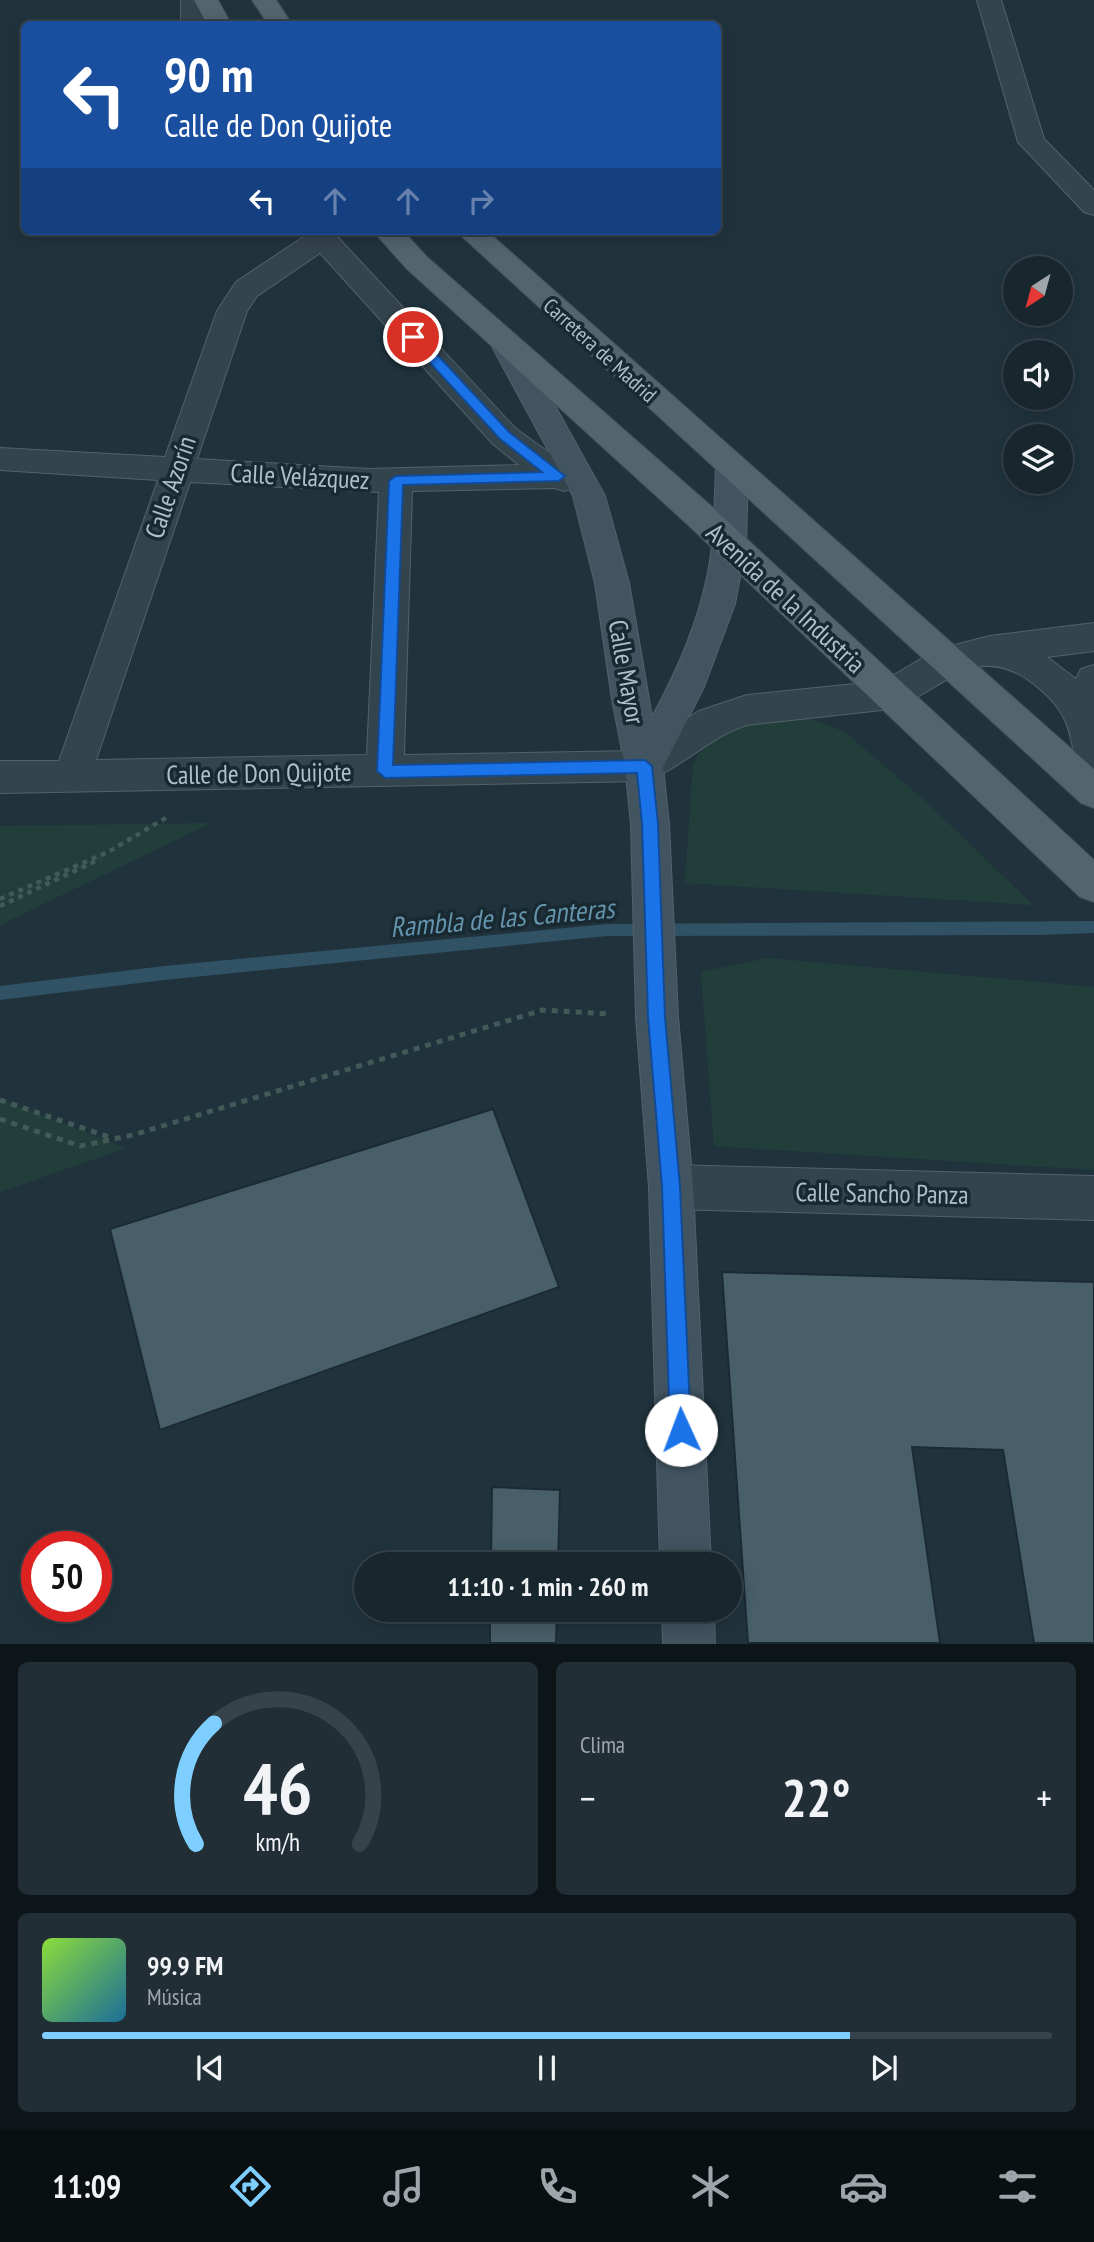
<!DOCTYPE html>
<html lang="es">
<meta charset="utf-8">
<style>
body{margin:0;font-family:"PT Sans Narrow",sans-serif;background:#212e36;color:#f1f3f6;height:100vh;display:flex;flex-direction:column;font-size:26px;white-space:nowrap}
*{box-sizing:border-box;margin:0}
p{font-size:23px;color:#9fa5aa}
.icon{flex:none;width:38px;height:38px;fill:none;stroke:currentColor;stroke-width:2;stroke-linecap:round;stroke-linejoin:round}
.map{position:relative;height:1644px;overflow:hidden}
.side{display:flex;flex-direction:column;gap:18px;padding:18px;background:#0d1519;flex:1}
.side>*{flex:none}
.top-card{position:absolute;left:21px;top:21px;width:700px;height:214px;border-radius:10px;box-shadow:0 4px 18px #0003,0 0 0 2px #36434a;background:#1a4fa0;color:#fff;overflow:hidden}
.needle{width:46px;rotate:216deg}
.buttons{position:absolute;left:1003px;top:256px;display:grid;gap:14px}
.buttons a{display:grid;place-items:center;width:70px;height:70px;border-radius:50%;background:#18262e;box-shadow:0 4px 18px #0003,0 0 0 2px #36434a;font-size:35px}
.speed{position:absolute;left:21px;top:1531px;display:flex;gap:14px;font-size:35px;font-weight:700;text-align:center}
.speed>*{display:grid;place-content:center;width:91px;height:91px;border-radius:50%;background:#18262e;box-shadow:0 4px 18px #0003,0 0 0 2px #36434a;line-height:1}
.speed .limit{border:10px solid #d22;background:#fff;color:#111}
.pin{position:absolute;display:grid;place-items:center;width:60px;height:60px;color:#fff;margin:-30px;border:4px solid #fff;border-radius:50%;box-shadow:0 2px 7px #0007}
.me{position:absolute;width:77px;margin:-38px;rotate:358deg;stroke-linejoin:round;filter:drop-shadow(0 0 5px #0008)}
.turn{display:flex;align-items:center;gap:24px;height:147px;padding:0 28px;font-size:32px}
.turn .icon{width:91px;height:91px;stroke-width:2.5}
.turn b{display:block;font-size:49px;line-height:60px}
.lanes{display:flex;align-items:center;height:66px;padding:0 28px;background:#0003;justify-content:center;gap:35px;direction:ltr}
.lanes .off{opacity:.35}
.big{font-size:52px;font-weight:600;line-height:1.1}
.side .tile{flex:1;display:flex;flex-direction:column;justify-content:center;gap:10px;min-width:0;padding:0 24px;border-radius:10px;background:#212e36}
.side .dial{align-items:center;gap:0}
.dial svg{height:182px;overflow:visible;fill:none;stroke:#36434a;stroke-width:7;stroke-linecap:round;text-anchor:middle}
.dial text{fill:#f1f3f6;stroke:none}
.song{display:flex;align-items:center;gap:21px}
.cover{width:84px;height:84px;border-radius:10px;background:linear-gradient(135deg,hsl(90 70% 55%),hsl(200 70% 35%))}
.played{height:7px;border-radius:4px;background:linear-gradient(90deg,#7ecfff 80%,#36434a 80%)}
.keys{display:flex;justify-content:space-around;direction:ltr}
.heat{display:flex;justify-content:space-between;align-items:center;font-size:38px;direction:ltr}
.side .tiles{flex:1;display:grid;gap:18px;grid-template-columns:1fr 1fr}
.tile:last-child{grid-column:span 2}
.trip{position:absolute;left:354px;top:1552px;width:388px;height:70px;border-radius:35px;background:#18262e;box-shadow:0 4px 18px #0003,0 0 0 2px #36434a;font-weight:600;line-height:70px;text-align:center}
.menu{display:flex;height:112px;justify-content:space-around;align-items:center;background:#0a0f12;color:#9fa5aa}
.menu .icon{width:49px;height:49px}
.menu .on{color:#7ecfff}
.menu b{font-size:32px;color:#f1f3f6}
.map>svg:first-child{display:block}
.green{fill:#223e3a}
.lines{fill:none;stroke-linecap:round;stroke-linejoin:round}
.stream{fill:#305264;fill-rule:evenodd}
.building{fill:#485e69;stroke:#1b2b34;stroke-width:2}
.street-casing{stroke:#52626b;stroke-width:2}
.secondary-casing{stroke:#52626b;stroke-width:2}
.primary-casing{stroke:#405059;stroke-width:2}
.path-far1{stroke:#405a57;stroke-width:4.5;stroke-dasharray:5 5;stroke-linecap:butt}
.path{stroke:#405a57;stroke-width:5;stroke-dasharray:6 6;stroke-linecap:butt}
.street{fill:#34444d;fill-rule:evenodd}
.secondary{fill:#415460;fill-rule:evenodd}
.primary{fill:#52646d;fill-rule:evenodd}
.route{fill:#1a73e8;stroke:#114b97;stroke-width:2}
.labels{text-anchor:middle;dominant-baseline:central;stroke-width:7;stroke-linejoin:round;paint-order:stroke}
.far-street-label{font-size:21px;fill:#afbfc9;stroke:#192931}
.street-label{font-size:26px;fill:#afbfc9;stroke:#192931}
.water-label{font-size:28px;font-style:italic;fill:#6494ac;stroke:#192931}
</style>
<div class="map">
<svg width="1094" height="1644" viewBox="0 0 1094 1644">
<rect width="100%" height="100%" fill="#20333d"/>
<path class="green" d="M 794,713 L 843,731 L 921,797 L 1033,905 L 685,883 L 693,764 L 709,738 L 744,722 Z
M 211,823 L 0,925 L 0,826 Z
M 767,958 L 1094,987 L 1094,1170 L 714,1146 L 701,972 Z
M 0,1099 L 126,1148 L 0,1192 Z"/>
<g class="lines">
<path class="stream" d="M 1094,921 L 1094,933 L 1037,935 L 607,936 L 164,980 L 0,1000 L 0,986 L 164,966 L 607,924 Z"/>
</g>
<path class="building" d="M 493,1109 L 559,1287 L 160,1430 L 110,1229 Z
M 722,1272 L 1094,1282 L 1094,1643 L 1034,1643 L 1003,1450 L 912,1447 L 940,1643 L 748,1643 Z
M 492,1487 L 560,1490 L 558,1564 L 491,1564 Z
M 490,1610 L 557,1610 L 556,1643 L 490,1643 Z"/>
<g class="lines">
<g class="street-casing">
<path id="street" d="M 181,0 L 205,0 L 205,24 L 181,24 Z
M 977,0 L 1001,0 L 1044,139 L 1094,190 L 1094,215 L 1084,212 L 1018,142 Z
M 302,231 L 332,231 L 515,428 C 530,440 573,467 580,479 L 576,487 L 564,491 L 554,488 L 412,491 L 404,755 L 637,751 L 699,711 L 747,695 L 884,681 L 934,651 L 947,647 L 990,636 L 1094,623 L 1094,651 L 1047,657 L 1076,679 L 1081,669 L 1094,665 L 1094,778 L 1081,774 C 1072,756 1073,735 1064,718 C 1056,702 1041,689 1027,679 C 971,642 941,693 891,709 L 747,725 C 708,737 682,769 644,781 L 0,793 L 0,761 L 59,761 L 158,480 L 0,470 L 0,448 L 165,457 L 217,311 L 236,282 L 305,236 ZM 320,253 L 493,444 L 519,465 L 369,469 L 197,459 L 247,311 L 257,296 ZM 190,482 L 379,492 L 367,755 L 96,760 Z
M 671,1165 L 1094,1176 L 1094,1220 L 671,1209 L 655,1202 L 649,1187 L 655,1172 Z"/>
</g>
<g class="secondary-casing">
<path id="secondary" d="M 504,331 L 515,334 L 519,341 L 605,496 L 629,583 L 652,717 C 676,673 697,626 707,577 C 715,541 714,505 716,469 L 721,461 L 732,458 L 743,461 L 748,469 L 746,545 L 735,604 L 704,687 L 663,767 L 669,824 L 678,1017 L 693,1187 L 711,1564 L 660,1564 L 649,1187 L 636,1017 L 631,824 L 625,766 L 612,699 L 595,583 L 573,496 L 489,341 L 493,334 Z
M 662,1610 L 714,1610 L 715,1644 L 663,1644 Z"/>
</g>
<g class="primary-casing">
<path id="primary" d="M 194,0 L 218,0 L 231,24 L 207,24 Z
M 252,0 L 276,0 L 292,24 L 268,24 Z
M 373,231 L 403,231 L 427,257 L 710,505 L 1094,860 L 1094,902 L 1080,897 L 686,523 L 407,269 Z
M 456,231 L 487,231 L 1094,769 L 1094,808 L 1081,803 Z"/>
</g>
<path class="path-far1" d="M 0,899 L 108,852 L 169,816
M 0,906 L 100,859"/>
<path class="path" d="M 0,1100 L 112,1138
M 0,1119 L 80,1146 L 133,1135 L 543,1010 L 610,1014"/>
<use href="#street" class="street"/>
<use href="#secondary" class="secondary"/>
<use href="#primary" class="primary"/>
</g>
<path class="route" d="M 413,333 L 418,334 L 509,432 L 565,476 L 559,481 L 403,485 L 393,765 L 645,760 L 652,766 L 658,824 L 665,1017 L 680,1187 L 691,1430 L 688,1437 L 681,1440 L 673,1437 L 670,1430 L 662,1187 L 648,1017 L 642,824 L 637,773 L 385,778 L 377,771 L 389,481 L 396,476 L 542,472 L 500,439 L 409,340 L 407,337 Z"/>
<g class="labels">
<g class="far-street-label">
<text transform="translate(600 350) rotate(42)">Carretera de Madrid</text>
</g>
<g class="street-label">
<text transform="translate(300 476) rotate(3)">Calle Velázquez</text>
<text transform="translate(170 487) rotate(-71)">Calle Azorín</text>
<text transform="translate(786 598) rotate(43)">Avenida de la Industria</text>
<text transform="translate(627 672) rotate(80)">Calle Mayor</text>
<text transform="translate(259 773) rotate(-1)">Calle de Don Quijote</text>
<text transform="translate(882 1193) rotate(1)">Calle Sancho Panza</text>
</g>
<g class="water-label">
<text transform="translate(502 917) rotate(-5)">Rambla de las Canteras</text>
</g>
</g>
</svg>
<div class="buttons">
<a><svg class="needle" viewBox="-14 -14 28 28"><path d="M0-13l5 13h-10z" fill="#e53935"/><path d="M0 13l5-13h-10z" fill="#9fa5aa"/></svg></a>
<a><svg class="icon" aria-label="sound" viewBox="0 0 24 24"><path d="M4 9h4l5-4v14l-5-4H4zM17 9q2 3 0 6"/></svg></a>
<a><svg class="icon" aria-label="layers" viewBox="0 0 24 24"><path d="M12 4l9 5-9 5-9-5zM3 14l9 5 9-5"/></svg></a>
</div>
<div class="speed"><div class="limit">50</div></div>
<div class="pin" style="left:413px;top:337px;background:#d93025"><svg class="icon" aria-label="arrive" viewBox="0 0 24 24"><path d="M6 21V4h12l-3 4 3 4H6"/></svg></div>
<svg class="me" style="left:681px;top:1430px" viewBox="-20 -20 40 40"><circle r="19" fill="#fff"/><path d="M0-13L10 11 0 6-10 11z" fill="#1a73e8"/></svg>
<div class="trip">11:10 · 1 min · 260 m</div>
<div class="top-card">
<div class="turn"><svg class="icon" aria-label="left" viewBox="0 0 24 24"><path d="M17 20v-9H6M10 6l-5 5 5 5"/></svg><div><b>90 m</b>Calle de Don Quijote</div></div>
<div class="lanes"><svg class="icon" aria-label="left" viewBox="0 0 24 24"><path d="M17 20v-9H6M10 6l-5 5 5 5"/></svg><svg class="icon off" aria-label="ahead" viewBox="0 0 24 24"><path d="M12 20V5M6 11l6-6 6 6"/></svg><svg class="icon off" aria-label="ahead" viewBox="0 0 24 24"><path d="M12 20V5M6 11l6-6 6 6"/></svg><svg class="icon off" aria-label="right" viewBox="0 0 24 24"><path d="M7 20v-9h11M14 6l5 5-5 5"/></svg></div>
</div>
</div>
<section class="side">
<div class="tiles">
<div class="tile dial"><svg viewBox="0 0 100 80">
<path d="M14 69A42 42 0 1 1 86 69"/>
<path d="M14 69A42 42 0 0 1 22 16" stroke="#7ecfff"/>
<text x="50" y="56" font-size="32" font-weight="700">46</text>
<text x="50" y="72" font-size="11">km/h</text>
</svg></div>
<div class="tile"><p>Clima</p>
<div class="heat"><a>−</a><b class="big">22°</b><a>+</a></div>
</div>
<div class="tile">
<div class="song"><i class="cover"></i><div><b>99.9 FM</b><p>Música</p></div></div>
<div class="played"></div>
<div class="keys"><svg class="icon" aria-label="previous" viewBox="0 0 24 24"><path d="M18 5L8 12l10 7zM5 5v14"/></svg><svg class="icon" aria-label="pause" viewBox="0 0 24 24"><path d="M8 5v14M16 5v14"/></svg><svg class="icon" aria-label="next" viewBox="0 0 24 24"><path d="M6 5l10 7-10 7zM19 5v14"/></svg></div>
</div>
</div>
</section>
<nav class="menu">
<b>11:09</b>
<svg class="icon on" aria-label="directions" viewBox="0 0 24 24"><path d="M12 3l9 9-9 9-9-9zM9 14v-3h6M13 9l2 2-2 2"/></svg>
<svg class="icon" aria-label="music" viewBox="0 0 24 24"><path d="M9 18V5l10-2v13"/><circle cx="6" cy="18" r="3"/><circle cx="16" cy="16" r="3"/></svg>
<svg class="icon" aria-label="phone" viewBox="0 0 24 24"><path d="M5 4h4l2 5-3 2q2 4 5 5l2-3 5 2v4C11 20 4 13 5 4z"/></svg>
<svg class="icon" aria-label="climate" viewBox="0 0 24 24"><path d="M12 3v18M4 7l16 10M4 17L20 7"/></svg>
<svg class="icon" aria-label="car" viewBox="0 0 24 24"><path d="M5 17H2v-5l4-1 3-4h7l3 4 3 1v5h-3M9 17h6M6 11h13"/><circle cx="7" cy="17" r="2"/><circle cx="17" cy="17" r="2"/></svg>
<svg class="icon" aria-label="filters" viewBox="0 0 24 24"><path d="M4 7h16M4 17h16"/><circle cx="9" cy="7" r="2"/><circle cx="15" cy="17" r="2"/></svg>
</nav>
